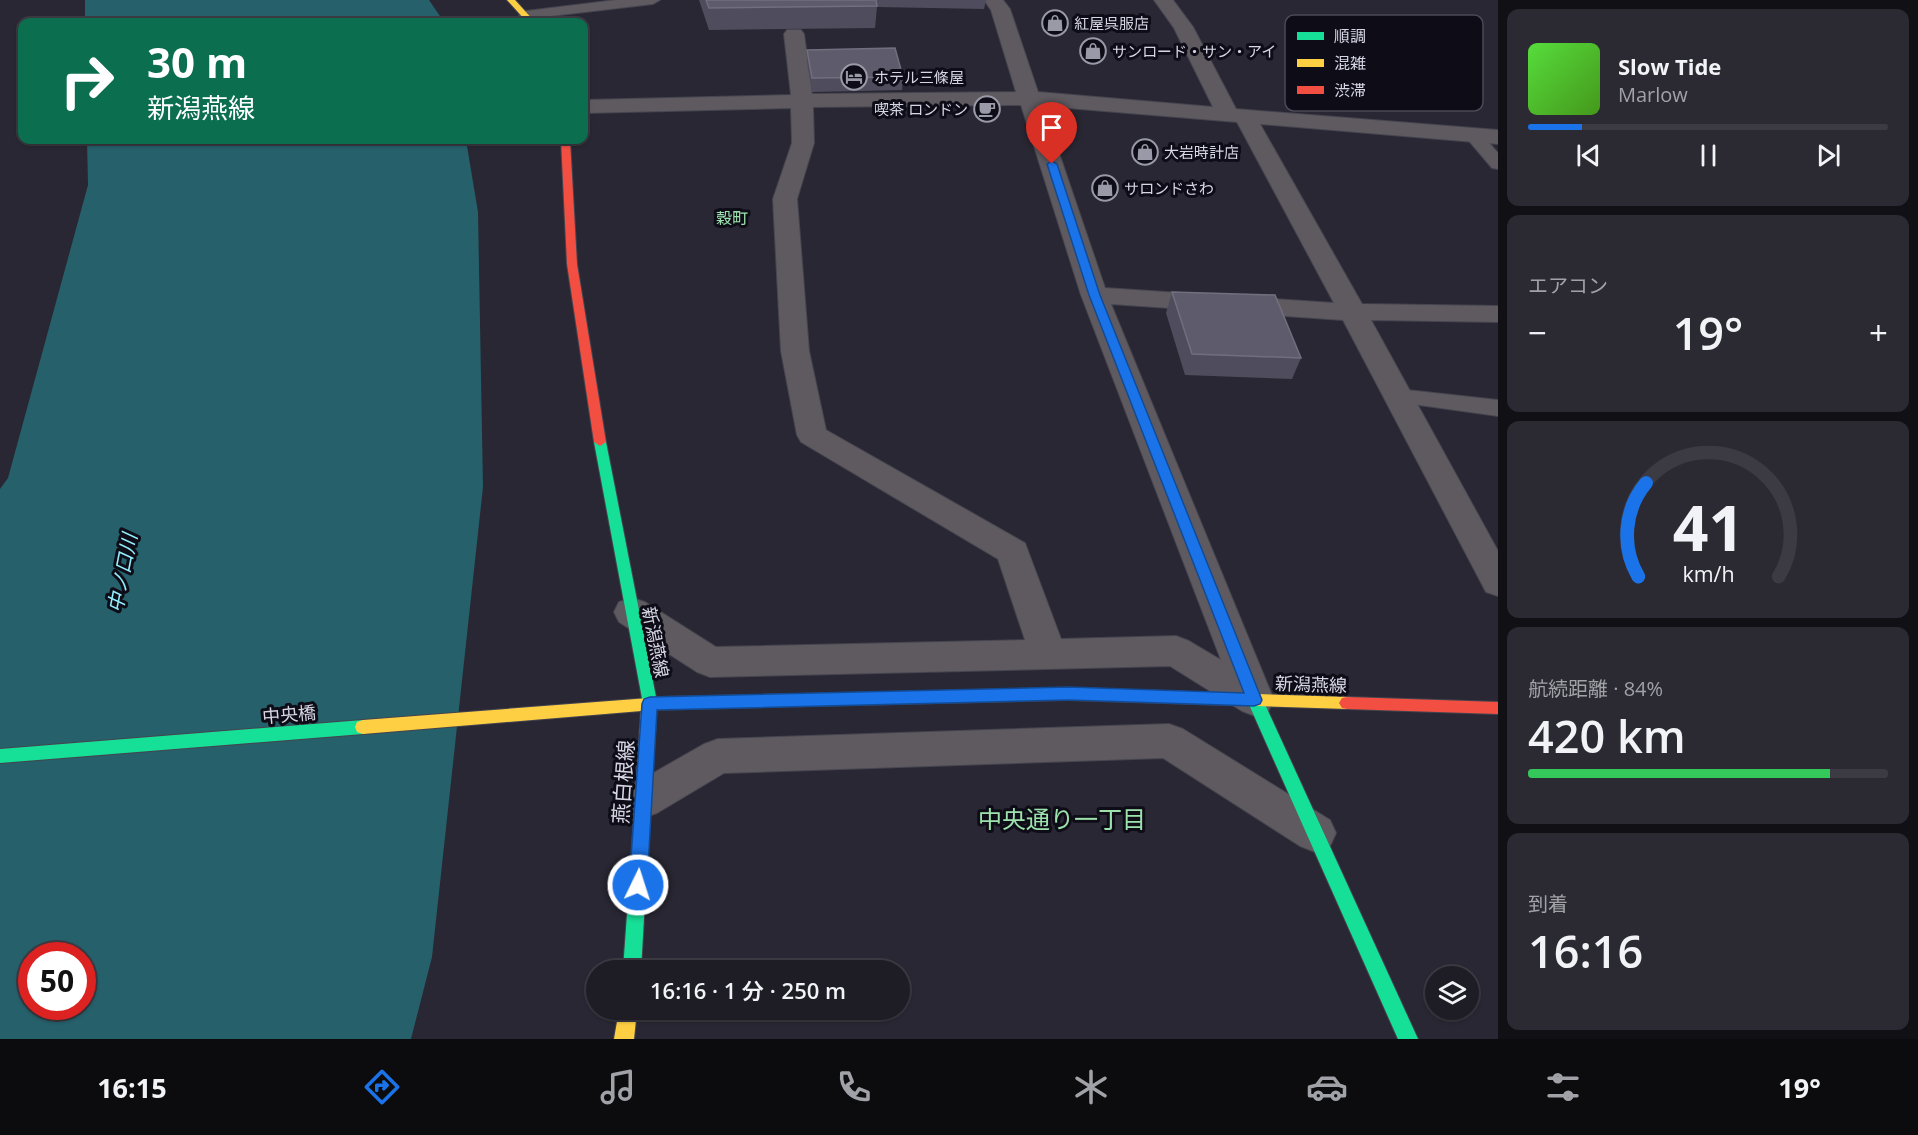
<!DOCTYPE html>
<html lang="ja">
<meta charset="utf-8">
<style>
body{margin:0;font-family:"Open Sans","Noto Sans JP",sans-serif;background:#2b2a32;color:#f1f3f6;height:100vh;display:flex;flex-direction:column;font-size:22px;white-space:nowrap}
*{box-sizing:border-box;margin:0}
p{font-size:20px;color:#a1a2a7}
.icon{flex:none;width:33px;height:33px;fill:none;stroke:currentColor;stroke-width:2;stroke-linecap:round;stroke-linejoin:round}
.map{position:relative;flex:1;overflow:hidden}
.side{display:flex;flex-direction:column;gap:9px;padding:9px;background:#101015;width:420px}
.side>*{flex:none}
.banner{position:absolute;left:18px;top:18px;width:570px;height:126px;border-radius:12px;box-shadow:0 2px 4px #0004,0 0 0 2px #3c3b43;background:#0b6e4f;color:#fff;overflow:hidden}
.fabs{position:absolute;left:1425px;top:966px;display:grid;gap:12px}
.fabs a{display:grid;place-items:center;width:54px;height:54px;border-radius:50%;background:#1e1d26;box-shadow:0 2px 4px #0004,0 0 0 2px #3c3b43;font-size:30px}
.speed{position:absolute;left:18px;top:942px;display:flex;gap:12px;font-size:30px;font-weight:700;text-align:center}
.speed>*{display:grid;place-content:center;width:78px;height:78px;border-radius:50%;background:#1e1d26;box-shadow:0 2px 4px #0004,0 0 0 2px #3c3b43;line-height:1}
.speed .limit{border:9px solid #d22;background:#fff;color:#111}
.pin{position:absolute;display:grid;place-items:center;width:51px;height:51px;color:#fff;margin:-62px -26px;border-radius:50% 50% 50% 0;rotate:-45deg;box-shadow:0 0 6px #0007}
.pin .icon{rotate:45deg}
.me{position:absolute;width:66px;margin:-33px;rotate:4deg;stroke-linejoin:round;filter:drop-shadow(0 0 4px #0008)}
.turn{display:flex;align-items:center;gap:21px;height:126px;padding:0 30px;font-size:27px}
.turn .icon{width:78px;height:78px;stroke-width:2.5}
.turn b{display:block;font-size:42px;line-height:51px}
.big{font-size:45px;font-weight:600;line-height:1.1}
.side .widget{flex:1;display:flex;flex-direction:column;justify-content:center;gap:9px;min-width:0;padding:0 21px;border-radius:12px;background:#2b2a32}
.side .dial{align-items:center;gap:0}
.dial svg{height:156px;overflow:visible;fill:none;stroke:#3c3b43;stroke-width:7;stroke-linecap:round;text-anchor:middle}
.dial text{fill:#f1f3f6;stroke:none}
.song{display:flex;align-items:center;gap:18px}
.cover{width:72px;height:72px;border-radius:9px;background:linear-gradient(135deg,hsl(110 70% 55%),hsl(100 70% 35%))}
.played{height:6px;border-radius:3px;background:linear-gradient(90deg,#1a73e8 15%,#3c3b43 15%)}
.keys{display:flex;justify-content:space-around;direction:ltr}
.heat{display:flex;justify-content:space-between;align-items:center;font-size:33px;direction:ltr}
.charge{height:9px;border-radius:4px;background:linear-gradient(90deg,#34c759 84%,#3c3b43 0)}
.trip{position:absolute;left:586px;top:960px;width:324px;height:60px;border-radius:30px;background:#1e1d26;box-shadow:0 2px 4px #0004,0 0 0 2px #3c3b43;font-weight:600;line-height:60px;text-align:center}
.tab-bar{display:flex;height:96px;justify-content:space-around;align-items:center;background:#0c0c0f;color:#a1a2a7}
.tab-bar .icon{width:42px;height:42px}
.tab-bar .current{color:#1a73e8}
.tab-bar b{font-size:27px;color:#f1f3f6}
main{display:flex;flex:1;min-height:0}
.map>svg:first-child{display:block}
.water{fill:#26606b;fill-rule:evenodd}
.lines{fill:none;stroke-linecap:round;stroke-linejoin:round}
.lane-casing{stroke:#45444f;stroke-width:2}
.street-casing{stroke:#45444f;stroke-width:2}
.fast-casing{stroke:#45444f;stroke-width:2}
.slow-casing{stroke:#45444f;stroke-width:2}
.jam-casing{stroke:#45444f;stroke-width:2}
.lane{fill:#5e5a5f;fill-rule:evenodd}
.street{fill:#5e5a5f;fill-rule:evenodd}
.fast{fill:#16e098;fill-rule:evenodd}
.slow{fill:#ffcf43;fill-rule:evenodd}
.jam{fill:#f24e42;fill-rule:evenodd}
.wall{fill:#4f4d5d}
.building{fill:#5e5c6c;stroke:#716f7f;stroke-width:1.5}
.route{fill:#1a73e8;stroke:#114b97;stroke-width:1.5}
.labels{text-anchor:middle;dominant-baseline:central;stroke-width:6;stroke-linejoin:round;paint-order:stroke}
.far-poi-label{font-size:15px;fill:#d7d6e5;stroke:#0e0d17;text-anchor:start}
.far-neighbourhood-label{font-size:16px;fill:#9de1ad;stroke:#0e0d17}
.street-label{font-size:18px;fill:#d7d6e5;stroke:#0e0d17}
.water-label{font-size:20px;font-style:italic;fill:#94f0ff;stroke:#0e0d17}
.near-street-label{font-size:21px;fill:#d7d6e5;stroke:#0e0d17}
.near-neighbourhood-label{font-size:24px;fill:#9de1ad;stroke:#0e0d17}
.key{fill:#0e0d17;stroke:#4a4955;stroke-width:1.5}
.key-label{font-size:16px;fill:#d7d6e5}
</style>
<main>
<div class="map">
<svg width="1498" height="1039" viewBox="0 0 1498 1039">
<rect width="100%" height="100%" fill="#282733"/>
<path class="water" d="M 85,0 L 429,0 L 444,22 L 85,22 Z
M 87,140 L 466,140 L 478,212 L 483,487 L 432,957 L 411,1039 L 0,1039 L 0,489 L 8,478 L 88,185 ZM 32,956 L 82,956 L 82,1006 L 32,1006 Z"/>
<g class="lines">
<g class="lane-casing">
<path id="lane" d="M 616,0 L 660,0 L 653,4 L 526,19 L 519,15 L 526,11 Z
M 1473,130 L 1479,131 L 1498,153 L 1498,169 L 1492,168 L 1464,135 L 1467,131 Z
M 1398,389 L 1498,400 L 1498,416 L 1390,401 L 1387,396 L 1390,391 Z"/>
</g>
<g class="street-casing">
<path id="street" d="M 984,0 L 1003,0 L 1010,9 L 1038,92 L 1213,107 L 1174,28 L 1154,0 L 1173,0 L 1193,27 L 1236,109 L 1498,130 L 1498,144 L 1260,124 L 1362,304 L 1498,306 L 1498,322 L 1371,320 L 1498,551 L 1498,596 L 1486,592 L 1343,320 L 1111,304 L 1274,700 L 1268,711 L 1255,716 L 1242,711 L 1170,666 L 710,677 L 697,672 L 619,622 L 614,612 L 619,602 L 632,598 L 645,602 L 716,647 L 1025,640 L 998,559 L 801,442 L 797,435 L 781,351 L 773,199 L 792,143 L 791,108 L 584,113 L 584,100 L 791,95 L 784,34 L 787,30 L 801,30 L 804,34 L 812,94 L 1016,92 L 991,10 ZM 1021,105 L 1081,295 L 1221,660 L 1189,641 L 1176,636 L 1061,639 L 1025,543 L 826,430 L 809,351 L 797,199 L 814,143 L 813,107 ZM 1043,106 L 1237,122 L 1334,303 L 1105,288 Z
M 1169,724 L 1183,729 L 1330,820 L 1336,833 L 1330,846 L 1315,852 L 1300,846 L 1163,758 L 724,773 L 657,813 L 643,818 L 629,813 L 623,800 L 629,787 L 704,744 L 718,739 Z"/>
</g>
<g class="fast-casing">
<path id="fast" d="M 600,438 L 606,442 L 656,697 L 1068,688 L 1073,690 L 1076,694 L 1073,698 L 1068,700 L 649,710 L 644,709 L 594,442 Z
M 1255,694 L 1260,695 L 1263,700 L 1418,1039 L 1398,1039 L 1247,700 L 1250,695 Z
M 363,720 L 369,722 L 371,727 L 369,732 L 363,734 L 0,763 L 0,749 Z
M 641,823 L 647,826 L 649,831 L 641,970 L 623,970 L 633,831 L 635,826 Z"/>
</g>
<g class="slow-casing">
<path id="slow" d="M 507,0 L 515,0 L 535,22 L 527,22 Z
M 1068,688 L 1347,697 L 1352,698 L 1355,703 L 1352,708 L 1347,709 L 1068,700 L 1063,698 L 1060,694 L 1063,690 Z
M 649,698 L 654,699 L 657,704 L 649,831 L 647,836 L 641,839 L 635,836 L 633,831 L 641,711 L 363,734 L 357,732 L 355,727 L 357,722 L 363,720 Z
M 619,1010 L 637,1010 L 634,1039 L 614,1039 Z"/>
</g>
<g class="jam-casing">
<path id="jam" d="M 561,140 L 570,140 L 577,264 L 606,442 L 600,446 L 594,442 L 567,264 Z
M 1347,697 L 1498,702 L 1498,714 L 1347,709 L 1342,708 L 1339,703 L 1342,698 Z"/>
</g>
<use href="#lane" class="lane"/>
<use href="#street" class="street"/>
<use href="#fast" class="fast"/>
<use href="#slow" class="slow"/>
<use href="#jam" class="jam"/>
</g>
<path class="wall" d="M 699,0 L 986,0 L 984,9 L 877,7 L 875,28 L 709,30 Z
M 807,50 L 903,77 L 902,90 L 812,92 L 807,63 Z
M 1172,292 L 1301,358 L 1292,379 L 1185,375 L 1166,313 Z"/>
<path class="building" d="M 706,0 L 876,0 L 877,6 L 709,8 Z
M 895,48 L 903,77 L 812,78 L 807,50 Z
M 1172,292 L 1275,295 L 1301,358 L 1192,354 Z"/>
<path class="route" d="M 1052,161 L 1057,164 L 1100,295 L 1262,700 L 1260,704 L 1254,706 L 1069,700 L 657,710 L 647,885 L 644,891 L 638,893 L 631,891 L 629,885 L 642,704 L 644,699 L 650,697 L 1069,687 L 1244,693 L 1089,295 L 1047,164 Z"/>
<defs>
<g id="shop-ring" transform="scale(1.35)"><circle r="9.5" fill="#0e0d17" stroke="#9a99a7" stroke-width="1.5"/><path d="M-5-2.5h2.3a2.7 3.5 0 0 1 5.4 0H5L5.5 6h-11ZM-1.5-2.5h3a1.5 2.3 0 0 0-3 0Z" fill="#9a99a7"/></g>
<g id="hotel-ring" transform="scale(1.35)"><circle r="9.5" fill="#0e0d17" stroke="#9a99a7" stroke-width="1.5"/><path d="M-6-4.5h1.5V1H6V5H4.5V3h-9V5H-6ZM-4 0a1.8 1.8 0 1 1 3.6 0ZM.5 0V-2.5h3Q6-2.5 6 0Z" fill="#9a99a7"/></g>
<g id="cafe-ring" transform="scale(1.35)"><circle r="9.5" fill="#0e0d17" stroke="#9a99a7" stroke-width="1.5"/><path d="M-5.5-4.5H6V0H3Q3 3.5 0 3.5H-2.5Q-5.5 3.5-5.5 0ZM3-3.2v2h1.7v-2ZM-6 4.5H4V6H-6Z" fill="#9a99a7"/></g>
</defs>
<g fill-rule="evenodd">
<use href="#shop-ring" x="1055" y="23"/>
<use href="#shop-ring" x="1093" y="51"/>
<use href="#hotel-ring" x="854" y="77"/>
<use href="#cafe-ring" x="987" y="109"/>
<use href="#shop-ring" x="1145" y="152"/>
<use href="#shop-ring" x="1105" y="188"/>
</g>
<g class="labels">
<g class="far-poi-label">
<text x="1074" y="23">紅屋呉服店</text>
<text x="1112" y="51">サンロード・サン・アイ</text>
<text x="874" y="77">ホテル三條屋</text>
<text x="968" y="109" text-anchor="end">喫茶 ロンドン</text>
<text x="1164" y="152">大岩時計店</text>
<text x="1124" y="188">サロンドさわ</text>
</g>
<g class="far-neighbourhood-label">
<text x="732" y="218">穀町</text>
</g>
<g class="street-label">
<text transform="translate(656 642) rotate(79)">新潟燕線</text>
<text transform="translate(1311 684) rotate(2)">新潟燕線</text>
<text transform="translate(289 714) rotate(-5)">中央橋</text>
</g>
<g class="water-label">
<text transform="translate(122 573) rotate(-79)">中ノ口川</text>
</g>
<g class="near-street-label">
<text transform="translate(623 782) rotate(-86)">燕白根線</text>
</g>
<g class="near-neighbourhood-label">
<text x="1062" y="818">中央通り一丁目</text>
</g>
</g>
<rect x="1285" y="15" width="198" height="96" rx="9" class="key"/>
<rect x="1297" y="32" width="27" height="8" fill="#16e098"/>
<rect x="1297" y="59" width="27" height="8" fill="#ffcf43"/>
<rect x="1297" y="86" width="27" height="8" fill="#f24e42"/>
<g class="key-label">
<text x="1334" y="42">順調</text>
<text x="1334" y="69">混雑</text>
<text x="1334" y="96">渋滞</text>
</g>
</svg>
<div class="fabs">
<a><svg class="icon" aria-label="layers" viewBox="0 0 24 24"><path d="M12 4l9 5-9 5-9-5zM3 14l9 5 9-5"/></svg></a>
</div>
<div class="speed"><div class="limit">50</div></div>
<div class="pin" style="left:1052px;top:164px;background:#d93025"><svg class="icon" aria-label="arrive" viewBox="0 0 24 24"><path d="M6 21V4h12l-3 4 3 4H6"/></svg></div>
<svg class="me" style="left:638px;top:885px" viewBox="-20 -20 40 40"><circle r="17" fill="#1a73e8" stroke="#fff" stroke-width="3"/><path d="M0-11L8 9 0 5-8 9z" fill="#fff"/></svg>
<div class="trip">16:16 · 1 分 · 250 m</div>
<div class="banner">
<div class="turn"><svg class="icon" aria-label="right" viewBox="0 0 24 24"><path d="M7 20v-9h11M14 6l5 5-5 5"/></svg><div><b>30 m</b>新潟燕線</div></div>
</div>
</div>
<section class="side">
<div class="widget">
<div class="song"><i class="cover"></i><div><b>Slow Tide</b><p>Marlow</p></div></div>
<div class="played"></div>
<div class="keys"><svg class="icon" aria-label="previous" viewBox="0 0 24 24"><path d="M18 5L8 12l10 7zM5 5v14"/></svg><svg class="icon" aria-label="pause" viewBox="0 0 24 24"><path d="M8 5v14M16 5v14"/></svg><svg class="icon" aria-label="next" viewBox="0 0 24 24"><path d="M6 5l10 7-10 7zM19 5v14"/></svg></div>
</div>
<div class="widget"><p>エアコン</p>
<div class="heat"><a>−</a><b class="big">19°</b><a>+</a></div>
</div>
<div class="widget dial"><svg viewBox="0 0 100 80">
<path d="M14 69A42 42 0 1 1 86 69"/>
<path d="M14 69A42 42 0 0 1 18 21" stroke="#1a73e8"/>
<text x="50" y="56" font-size="32" font-weight="700">41</text>
<text x="50" y="72" font-size="11">km/h</text>
</svg></div>
<div class="widget"><p>航続距離 · 84%</p><b class="big">420 km</b><div class="charge"></div></div>
<div class="widget"><p>到着</p><b class="big">16:16</b></div>
</section>
</main>
<nav class="tab-bar">
<b>16:15</b>
<svg class="icon current" aria-label="directions" viewBox="0 0 24 24"><path d="M12 3l9 9-9 9-9-9zM9 14v-3h6M13 9l2 2-2 2"/></svg>
<svg class="icon" aria-label="music" viewBox="0 0 24 24"><path d="M9 18V5l10-2v13"/><circle cx="6" cy="18" r="3"/><circle cx="16" cy="16" r="3"/></svg>
<svg class="icon" aria-label="phone" viewBox="0 0 24 24"><path d="M5 4h4l2 5-3 2q2 4 5 5l2-3 5 2v4C11 20 4 13 5 4z"/></svg>
<svg class="icon" aria-label="climate" viewBox="0 0 24 24"><path d="M12 3v18M4 7l16 10M4 17L20 7"/></svg>
<svg class="icon" aria-label="car" viewBox="0 0 24 24"><path d="M5 17H2v-5l4-1 3-4h7l3 4 3 1v5h-3M9 17h6M6 11h13"/><circle cx="7" cy="17" r="2"/><circle cx="17" cy="17" r="2"/></svg>
<svg class="icon" aria-label="filters" viewBox="0 0 24 24"><path d="M4 7h16M4 17h16"/><circle cx="9" cy="7" r="2"/><circle cx="15" cy="17" r="2"/></svg>
<b>19°</b>
</nav>
